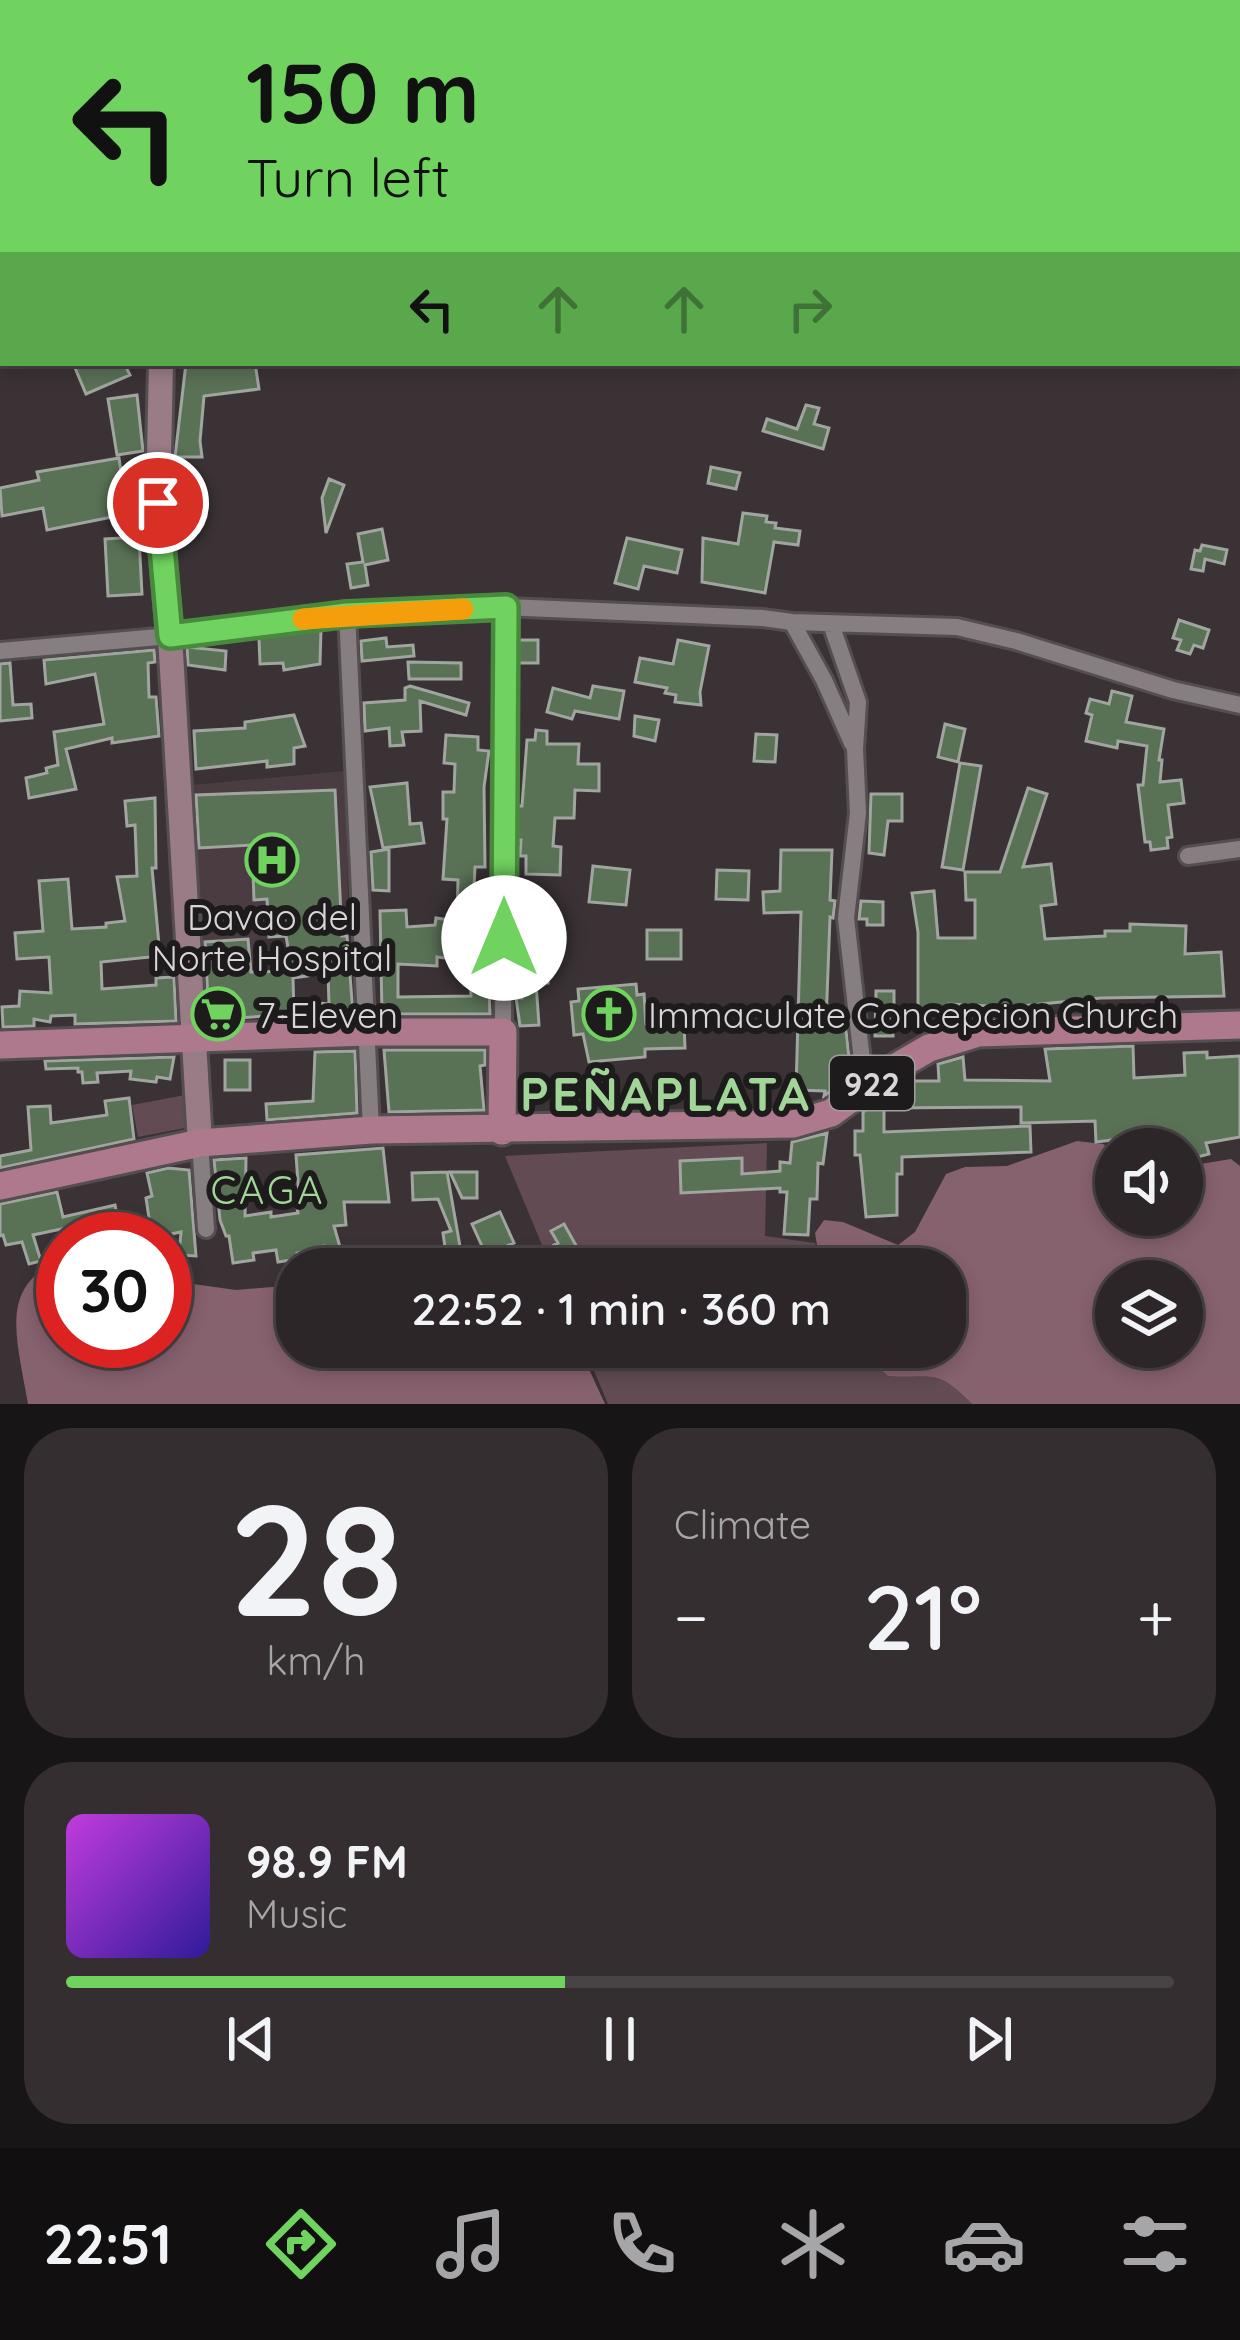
<!DOCTYPE html>
<meta charset="utf-8">
<style>
body{margin:0;font-family:Quicksand,sans-serif;background:#342e30;color:#f1f3f6;height:100vh;display:flex;flex-direction:column;font-size:45px;white-space:nowrap}
*{box-sizing:border-box;margin:0}
p{font-size:39px;color:#a6a5a8}
.icon{flex:none;width:66px;height:66px;fill:none;stroke:currentColor;stroke-width:2;stroke-linecap:round;stroke-linejoin:round}
.map{position:relative;height:1404px;overflow:hidden}
.details{display:flex;flex-direction:column;gap:24px;padding:24px;background:#181516;flex:1}
.details>*{flex:none}
.guide{position:absolute;left:0px;top:0px;width:1242px;height:366px;box-shadow:0 6px 18px #0003,0 0 0 3px #484345;background:#70d35f;color:#111;overflow:hidden}
.tools{position:absolute;left:1095px;top:1128px;display:grid;gap:24px}
.tools a{display:grid;place-items:center;width:108px;height:108px;border-radius:50%;background:#2c2628;box-shadow:0 6px 18px #0003,0 0 0 3px #484345;font-size:60px}
.speed{position:absolute;left:36px;top:1212px;display:flex;gap:24px;font-size:60px;font-weight:700;text-align:center}
.speed>*{display:grid;place-content:center;width:156px;height:156px;border-radius:50%;background:#2c2628;box-shadow:0 6px 18px #0003,0 0 0 3px #484345;line-height:1}
.speed .limit{border:18px solid #d22;background:#fff;color:#111}
.pin{position:absolute;display:grid;place-items:center;width:102px;height:102px;color:#fff;margin:-51px;border:6px solid #fff;border-radius:50%;box-shadow:0 3px 12px #0007}
.me{position:absolute;width:132px;margin:-66px;rotate:0deg;stroke-linejoin:round;filter:drop-shadow(0 0 9px #0008)}
.turn{display:flex;align-items:center;gap:42px;height:252px;padding:0 48px;font-size:54px}
.turn .icon{width:156px;height:156px;stroke-width:2.5}
.turn b{display:block;font-size:84px;line-height:102px}
.lanes{display:flex;align-items:center;height:114px;padding:0 48px;background:#0003;justify-content:center;gap:60px;direction:ltr}
.lanes .off{opacity:.35}
.big{font-size:90px;font-weight:600;line-height:1.1}
.details .card{flex:1;display:flex;flex-direction:column;justify-content:center;gap:18px;min-width:0;padding:0 42px;border-radius:48px;background:#342e30}
.details .dial{align-items:center;gap:0}
.dial b{font-size:156px;line-height:1}
.song{display:flex;align-items:center;gap:36px}
.cover{width:144px;height:144px;border-radius:18px;background:linear-gradient(135deg,hsl(290 70% 55%),hsl(250 70% 35%))}
.played{height:12px;border-radius:6px;background:linear-gradient(90deg,#70d35f 45%,#484345 45%)}
.keys{display:flex;justify-content:space-around;direction:ltr}
.heat{display:flex;justify-content:space-between;align-items:center;font-size:66px;direction:ltr}
.details .tiles{flex:1;display:grid;gap:24px;grid-template-columns:1fr 1fr}
.card:last-child{grid-column:span 2}
.trip{position:absolute;left:276px;top:1248px;width:690px;height:120px;border-radius:48px;background:#2c2628;box-shadow:0 6px 18px #0003,0 0 0 3px #484345;font-weight:600;line-height:120px;text-align:center}
.menu{display:flex;height:192px;justify-content:space-around;align-items:center;background:#120f10;color:#a6a5a8}
.menu .icon{width:84px;height:84px}
.menu .active{color:#70d35f}
.menu b{font-size:54px;color:#f1f3f6}
.map>svg:first-child{display:block}
.built{fill:#4a3c41}
.green{fill:#624b53}
.water{fill:#86616e;fill-rule:evenodd}
.building{fill:#597155;stroke:#a0a69f;stroke-width:3;fill-rule:evenodd}
.lines{fill:none;stroke-linecap:round;stroke-linejoin:round}
.street-casing{stroke:#554e50;stroke-width:22}
.secondary-casing{stroke:#554e50;stroke-width:30}
.primary-casing{stroke:#554e50;stroke-width:33}
.street{stroke:#867e80;stroke-width:16}
.secondary{stroke:#9a7c87;stroke-width:24}
.primary{stroke:#ae798d;stroke-width:27}
.route-casing{stroke:#49893e;stroke-width:30}
.route{stroke:#70d35f;stroke-width:21}
.slow{stroke:#f59e0b;stroke-width:21}
.labels{text-anchor:middle;dominant-baseline:central;stroke-width:12;stroke-linejoin:round;paint-order:stroke}
.shield{fill:#1e1b1c;stroke:#a29d9f;stroke-width:3}
.shield-label{font-size:33px;font-weight:bold;fill:#dad5d7}
.poi-label{font-size:36px;fill:#dad5d7;stroke:#1e1b1c;text-anchor:start}
.neighbourhood-label{font-size:39px;letter-spacing:3px;fill:#a2d698;stroke:#1e1b1c}
.district-label{font-size:48px;font-weight:bold;letter-spacing:3px;fill:#a2d698;stroke:#1e1b1c}
</style>
<div class="map">
<svg width="1240" height="1404" viewBox="0 0 1240 1404">
<rect width="100%" height="100%" fill="#3a3235"/>
<path class="built" d="M 345,771 L 349,934 L 255,940 L 255,968 L 205,971 L 191,785 Z"/>
<path class="green" d="M 185,1095 L 190,1127 L 138,1137 L 132,1105 Z
M 767,1143 L 765,1236 L 815,1243 L 821,1269 L 552,1269 L 505,1156 Z
M 584,1347 L 854,1347 L 888,1376 C 935,1380 934,1366 972,1404 L 608,1404 Z"/>
<path class="water" d="M 1077,1141 L 1103,1144 L 1111,1150 L 1116,1215 L 1182,1215 L 1182,1167 L 1231,1159 L 1240,1166 L 1240,1404 L 972,1404 C 934,1366 935,1380 888,1376 L 854,1347 L 945,1347 L 945,1269 L 821,1269 L 815,1233 L 824,1220 L 843,1222 L 898,1245 L 915,1232 L 946,1174 L 965,1167 L 1007,1166 ZM 1116,1281 L 1182,1281 L 1182,1347 L 1116,1347 Z
M 52,1264 L 63,1263 L 63,1341 L 165,1341 L 165,1280 L 236,1290 L 297,1285 L 297,1347 L 579,1347 L 605,1404 L 28,1404 C 17,1340 0,1291 52,1264 Z"/>
<path class="building" d="M 73,363 L 124,363 L 130,375 L 86,394 Z
M 186,363 L 255,363 L 259,389 L 204,396 L 200,441 L 202,457 L 175,457 Z
M 137,395 L 143,451 L 117,455 L 108,399 Z
M 806,405 L 819,408 L 814,424 L 829,428 L 823,449 L 763,431 L 767,419 L 797,429 Z
M 119,458 L 127,514 L 47,530 L 43,508 L 2,516 L 0,488 L 39,480 L 37,472 Z
M 711,467 L 740,473 L 736,489 L 708,483 Z
M 329,479 L 344,485 L 326,533 L 322,498 Z
M 743,513 L 767,516 L 766,522 L 776,523 L 775,528 L 800,531 L 798,545 L 774,542 L 765,593 L 702,582 L 703,538 L 738,544 Z
M 382,529 L 388,560 L 365,565 L 368,585 L 351,588 L 347,564 L 363,562 L 358,534 Z
M 139,537 L 142,594 L 108,596 L 105,539 Z
M 627,538 L 682,550 L 677,573 L 644,566 L 638,589 L 615,583 Z
M 1202,545 L 1227,550 L 1224,564 L 1205,559 L 1203,571 L 1191,569 L 1195,550 L 1200,551 Z
M 1179,620 L 1209,630 L 1203,648 L 1194,645 L 1190,654 L 1177,650 L 1181,640 L 1173,638 Z
M 321,629 L 320,664 L 284,670 L 283,663 L 260,664 L 259,638 Z
M 386,638 L 387,647 L 413,645 L 414,656 L 362,661 L 361,641 Z
M 518,640 L 538,640 L 538,663 L 518,663 Z
M 678,640 L 709,646 L 700,692 L 701,705 L 675,702 L 676,695 L 665,693 L 667,688 L 635,682 L 640,658 L 673,664 Z
M 187,647 L 226,651 L 225,670 L 188,665 Z
M 154,650 L 155,662 L 148,663 L 149,697 L 156,697 L 159,736 L 112,743 L 112,738 L 66,749 L 76,789 L 29,798 L 26,778 L 47,773 L 46,768 L 58,765 L 54,732 L 104,724 L 95,674 L 46,684 L 44,660 Z
M 408,662 L 461,663 L 461,679 L 409,679 Z
M 10,663 L 13,705 L 31,704 L 32,718 L 0,721 L 0,664 Z
M 410,686 L 469,703 L 466,715 L 420,701 L 421,731 L 402,732 L 404,745 L 390,746 L 389,728 L 365,731 L 364,703 L 405,700 L 405,688 Z
M 593,686 L 624,691 L 619,719 L 575,711 L 572,719 L 547,712 L 553,688 L 590,698 Z
M 1112,691 L 1132,696 L 1126,722 L 1164,729 L 1159,760 L 1162,760 L 1160,782 L 1181,780 L 1184,803 L 1168,805 L 1172,837 L 1167,838 L 1168,848 L 1151,850 L 1150,842 L 1145,842 L 1138,785 L 1143,785 L 1147,746 L 1118,741 L 1117,748 L 1086,741 L 1092,715 L 1086,713 L 1090,699 L 1109,704 Z
M 294,715 L 305,746 L 294,748 L 294,764 L 267,767 L 267,761 L 196,769 L 194,731 L 245,728 L 245,722 Z
M 635,716 L 659,720 L 655,741 L 634,736 Z
M 945,724 L 965,729 L 958,762 L 938,757 Z
M 536,730 L 547,731 L 547,744 L 579,744 L 578,764 L 599,764 L 599,791 L 575,790 L 574,818 L 555,818 L 553,846 L 561,847 L 560,875 L 526,874 L 526,856 L 520,856 L 521,840 L 517,840 L 517,806 L 522,806 L 527,740 L 535,740 Z
M 756,734 L 777,735 L 775,762 L 754,761 Z
M 446,735 L 478,737 L 478,750 L 489,751 L 484,787 L 485,867 L 475,867 L 473,908 L 486,908 L 490,1014 L 382,1014 L 380,911 L 406,910 L 407,927 L 435,925 L 436,918 L 457,921 L 458,880 L 443,879 L 447,819 L 443,819 L 443,792 L 454,792 L 455,764 L 444,763 ZM 437,957 L 461,960 L 461,971 L 470,970 L 471,996 L 398,997 L 398,964 L 437,966 Z
M 960,763 L 981,766 L 963,870 L 942,867 Z
M 407,783 L 410,824 L 421,823 L 424,843 L 383,848 L 370,787 Z
M 1028,788 L 1047,794 L 1023,867 L 1051,864 L 1056,904 L 1041,906 L 1045,939 L 1105,936 L 1105,931 L 1130,931 L 1130,924 L 1186,926 L 1185,954 L 1221,952 L 1224,996 L 1101,998 L 1012,1007 L 949,1004 L 949,1015 L 918,1015 L 918,932 L 912,893 L 934,891 L 938,938 L 975,938 L 975,900 L 966,900 L 965,872 L 1000,872 Z
M 335,790 L 342,936 L 347,936 L 353,1014 L 317,1016 L 317,1003 L 329,1004 L 328,973 L 293,978 L 294,1014 L 209,1020 L 205,942 L 248,939 L 251,972 L 292,971 L 286,936 L 269,937 L 267,899 L 254,900 L 252,845 L 199,848 L 196,795 Z
M 871,794 L 902,794 L 902,821 L 888,821 L 884,855 L 869,853 Z
M 155,798 L 156,868 L 152,868 L 160,956 L 101,962 L 102,989 L 156,985 L 156,978 L 174,977 L 176,1021 L 75,1024 L 75,1015 L 51,1016 L 50,1022 L 34,1019 L 34,1026 L 3,1027 L 2,1007 L 19,1006 L 20,991 L 51,993 L 49,957 L 17,959 L 15,933 L 43,931 L 39,881 L 68,879 L 72,929 L 106,927 L 106,923 L 125,921 L 117,877 L 137,876 L 135,825 L 127,826 L 125,801 Z
M 389,849 L 389,891 L 373,890 L 371,852 Z
M 781,850 L 832,850 L 830,900 L 835,901 L 833,918 L 830,917 L 826,1024 L 846,1030 L 850,1067 L 846,1080 L 824,1096 L 825,1091 L 796,1090 L 801,912 L 764,913 L 763,892 L 780,891 Z
M 593,866 L 630,870 L 626,905 L 589,902 Z
M 717,870 L 749,871 L 748,900 L 716,899 Z
M 861,901 L 883,902 L 883,925 L 867,925 L 867,919 L 859,919 Z
M 540,929 L 540,942 L 545,942 L 548,983 L 536,983 L 539,1025 L 520,1026 L 516,998 L 522,998 L 522,952 L 516,952 L 516,930 Z
M 647,930 L 681,930 L 681,959 L 647,959 Z
M 636,984 L 637,995 L 644,994 L 646,1024 L 684,1023 L 685,1048 L 645,1049 L 645,1057 L 589,1062 L 583,1034 L 574,1035 L 571,1002 L 579,1001 L 578,989 Z
M 876,991 L 894,991 L 894,1012 L 911,1012 L 911,1027 L 893,1028 L 893,1036 L 875,1036 Z
M 1133,1046 L 1134,1078 L 1185,1075 L 1184,1053 L 1207,1052 L 1207,1058 L 1240,1056 L 1240,1137 L 1206,1143 L 1209,1154 L 1182,1161 L 1182,1149 L 1113,1149 L 1112,1140 L 1096,1142 L 1095,1121 L 1021,1123 L 1021,1107 L 884,1108 L 884,1132 L 1030,1126 L 1031,1152 L 902,1157 L 902,1174 L 897,1174 L 897,1215 L 866,1217 L 860,1155 L 855,1155 L 855,1131 L 863,1131 L 863,1112 L 885,1096 L 897,1096 L 897,1088 L 908,1081 L 939,1081 L 938,1064 L 963,1057 L 965,1080 L 1050,1081 L 1045,1049 Z
M 384,1050 L 485,1050 L 485,1065 L 480,1066 L 484,1110 L 389,1112 Z
M 355,1051 L 357,1113 L 267,1120 L 266,1104 L 313,1101 L 315,1052 Z
M 174,1057 L 170,1079 L 157,1077 L 156,1082 L 130,1079 L 131,1071 L 97,1073 L 98,1082 L 83,1083 L 82,1072 L 78,1072 L 78,1068 L 46,1069 L 45,1061 Z
M 225,1060 L 250,1060 L 250,1090 L 225,1090 Z
M 129,1098 L 134,1139 L 0,1168 L 0,1156 L 31,1150 L 28,1107 L 50,1106 L 51,1123 L 107,1115 L 105,1101 Z
M 827,1133 L 823,1164 L 818,1163 L 817,1199 L 810,1199 L 808,1235 L 784,1234 L 787,1192 L 780,1192 L 780,1188 L 681,1193 L 680,1161 L 742,1158 L 742,1174 L 780,1171 L 780,1162 L 790,1163 L 792,1142 Z
M 383,1148 L 389,1202 L 344,1202 L 346,1225 L 334,1226 L 344,1261 L 330,1266 L 324,1246 L 297,1253 L 298,1259 L 278,1262 L 276,1250 L 253,1253 L 254,1260 L 233,1263 L 229,1236 L 226,1236 L 220,1220 L 214,1160 L 246,1158 L 245,1216 L 271,1212 L 271,1217 L 298,1213 L 295,1198 L 299,1197 L 296,1155 Z
M 168,1168 L 189,1170 L 196,1256 L 179,1255 L 181,1232 L 152,1238 L 146,1198 L 152,1196 L 147,1173 Z
M 447,1172 L 461,1252 L 446,1255 L 443,1233 L 451,1231 L 438,1199 L 413,1200 L 412,1173 Z
M 450,1172 L 477,1172 L 477,1198 L 462,1198 Z
M 57,1192 L 63,1217 L 115,1205 L 120,1229 L 80,1239 L 68,1239 L 66,1228 L 33,1235 L 41,1261 L 29,1264 L 22,1242 L 6,1245 L 3,1235 L 0,1236 L 0,1204 Z
M 500,1212 L 514,1243 L 486,1255 L 472,1224 Z
M 564,1224 L 587,1265 L 579,1269 L 567,1269 L 554,1245 L 558,1243 L 551,1231 Z"/>
<g class="lines">
<g class="street-casing">
<path id="street" d="M 347,613 L 371,1130
M 792,622 L 824,680 L 852,743
M 831,624 L 858,702 L 855,749 L 858,813 L 846,918 L 865,1087
M 0,651 L 170,636 L 347,613 L 505,607 L 762,618 L 792,622 L 957,627 L 1016,641 L 1173,690 L 1240,705
M 1188,856 L 1240,849
M 503,1032 L 505,607
M 200,1143 L 206,1229"/>
</g>
<g class="secondary-casing">
<path id="secondary" d="M 218,3 L 219,0
M 161,363 L 158,503 L 170,636 L 200,1143"/>
</g>
<g class="primary-casing">
<path id="primary" d="M 0,1045 L 367,1032 L 503,1032 L 502,1131
M 0,1186 L 200,1143 L 371,1130 L 793,1124 L 831,1113 L 886,1073 L 929,1048 L 978,1033 L 1240,1025"/>
</g>
<use href="#street" class="street"/>
<use href="#secondary" class="secondary"/>
<use href="#primary" class="primary"/>
</g>
<g class="lines">
<g class="route-casing">
<path id="route" d="M 158,503 L 170,636 L 347,614 L 506,607 L 504,938"/>
</g>
<use href="#route" class="route"/>
<path class="slow" d="M 303,619 L 463,609"/>
</g>
<defs>
<g id="hospital-ring" transform="scale(2.7)"><circle r="9.5" fill="#1e1b1c" stroke="#70d35f" stroke-width="1.5"/><path d="M-5-5h3v3.5h4V-5h3V5h-3V1.5h-4V5h-3Z" fill="#70d35f"/></g>
<g id="supermarket-ring" transform="scale(2.7)"><circle r="9.5" fill="#1e1b1c" stroke="#70d35f" stroke-width="1.5"/><path d="M-6-5.5h2.5l.6 2H6L4.5 2H-2.5L-4.4-4H-6ZM-1.5 3.2a1.3 1.3 0 1 0 .1 0ZM3 3.2a1.3 1.3 0 1 0 .1 0Z" fill="#70d35f"/></g>
<g id="church-ring" transform="scale(2.7)"><circle r="9.5" fill="#1e1b1c" stroke="#70d35f" stroke-width="1.5"/><path d="M-1.2-6h2.4v3.5h3.3v2.4h-3.3V6h-2.4V-.1h-3.3v-2.4h3.3Z" fill="#70d35f"/></g>
</defs>
<g fill-rule="evenodd">
<use href="#hospital-ring" x="272" y="860"/>
<use href="#supermarket-ring" x="218" y="1014"/>
<use href="#church-ring" x="609" y="1014"/>
</g>
<g class="labels">
<rect class="shield" x="830" y="1056" width="84" height="54" rx="9"/>
<g class="shield-label">
<text x="872" y="1083">922</text>
</g>
<g class="poi-label">
<text x="272" y="916" text-anchor="middle">Davao del<tspan x="272" dy="41">Norte Hospital</tspan></text>
<text x="257" y="1014">7-Eleven</text>
<text x="648" y="1014">Immaculate Concepcion Church</text>
</g>
<g class="neighbourhood-label">
<text x="268" y="1189">CAGA</text>
</g>
<g class="district-label">
<text x="666" y="1093">PEÑAPLATA</text>
</g>
</g>
</svg>
<div class="tools">
<a><svg class="icon" aria-label="sound" viewBox="0 0 24 24"><path d="M4 9h4l5-4v14l-5-4H4zM17 9q2 3 0 6"/></svg></a>
<a><svg class="icon" aria-label="layers" viewBox="0 0 24 24"><path d="M12 4l9 5-9 5-9-5zM3 14l9 5 9-5"/></svg></a>
</div>
<div class="speed"><div class="limit">30</div></div>
<div class="pin" style="left:158px;top:503px;background:#d93025"><svg class="icon" aria-label="arrive" viewBox="0 0 24 24"><path d="M6 21V4h12l-3 4 3 4H6"/></svg></div>
<svg class="me" style="left:504px;top:938px" viewBox="-20 -20 40 40"><circle r="19" fill="#fff"/><path d="M0-13L10 11 0 6-10 11z" fill="#70d35f"/></svg>
<div class="trip">22:52 · 1 min · 360 m</div>
<div class="guide">
<div class="turn"><svg class="icon" aria-label="left" viewBox="0 0 24 24"><path d="M17 20v-9H6M10 6l-5 5 5 5"/></svg><div><b>150 m</b>Turn left</div></div>
<div class="lanes"><svg class="icon" aria-label="left" viewBox="0 0 24 24"><path d="M17 20v-9H6M10 6l-5 5 5 5"/></svg><svg class="icon off" aria-label="ahead" viewBox="0 0 24 24"><path d="M12 20V5M6 11l6-6 6 6"/></svg><svg class="icon off" aria-label="ahead" viewBox="0 0 24 24"><path d="M12 20V5M6 11l6-6 6 6"/></svg><svg class="icon off" aria-label="right" viewBox="0 0 24 24"><path d="M7 20v-9h11M14 6l5 5-5 5"/></svg></div>
</div>
</div>
<section class="details">
<div class="tiles">
<div class="card dial"><b>28</b><p>km/h</p></div>
<div class="card"><p>Climate</p>
<div class="heat"><a>−</a><b class="big">21°</b><a>+</a></div>
</div>
<div class="card">
<div class="song"><i class="cover"></i><div><b>98.9 FM</b><p>Music</p></div></div>
<div class="played"></div>
<div class="keys"><svg class="icon" aria-label="previous" viewBox="0 0 24 24"><path d="M18 5L8 12l10 7zM5 5v14"/></svg><svg class="icon" aria-label="pause" viewBox="0 0 24 24"><path d="M8 5v14M16 5v14"/></svg><svg class="icon" aria-label="next" viewBox="0 0 24 24"><path d="M6 5l10 7-10 7zM19 5v14"/></svg></div>
</div>
</div>
</section>
<nav class="menu">
<b>22:51</b>
<svg class="icon active" aria-label="directions" viewBox="0 0 24 24"><path d="M12 3l9 9-9 9-9-9zM9 14v-3h6M13 9l2 2-2 2"/></svg>
<svg class="icon" aria-label="music" viewBox="0 0 24 24"><path d="M9 18V5l10-2v13"/><circle cx="6" cy="18" r="3"/><circle cx="16" cy="16" r="3"/></svg>
<svg class="icon" aria-label="phone" viewBox="0 0 24 24"><path d="M5 4h4l2 5-3 2q2 4 5 5l2-3 5 2v4C11 20 4 13 5 4z"/></svg>
<svg class="icon" aria-label="climate" viewBox="0 0 24 24"><path d="M12 3v18M4 7l16 10M4 17L20 7"/></svg>
<svg class="icon" aria-label="car" viewBox="0 0 24 24"><path d="M5 17H2v-5l4-1 3-4h7l3 4 3 1v5h-3M9 17h6M6 11h13"/><circle cx="7" cy="17" r="2"/><circle cx="17" cy="17" r="2"/></svg>
<svg class="icon" aria-label="filters" viewBox="0 0 24 24"><path d="M4 7h16M4 17h16"/><circle cx="9" cy="7" r="2"/><circle cx="15" cy="17" r="2"/></svg>
</nav>
